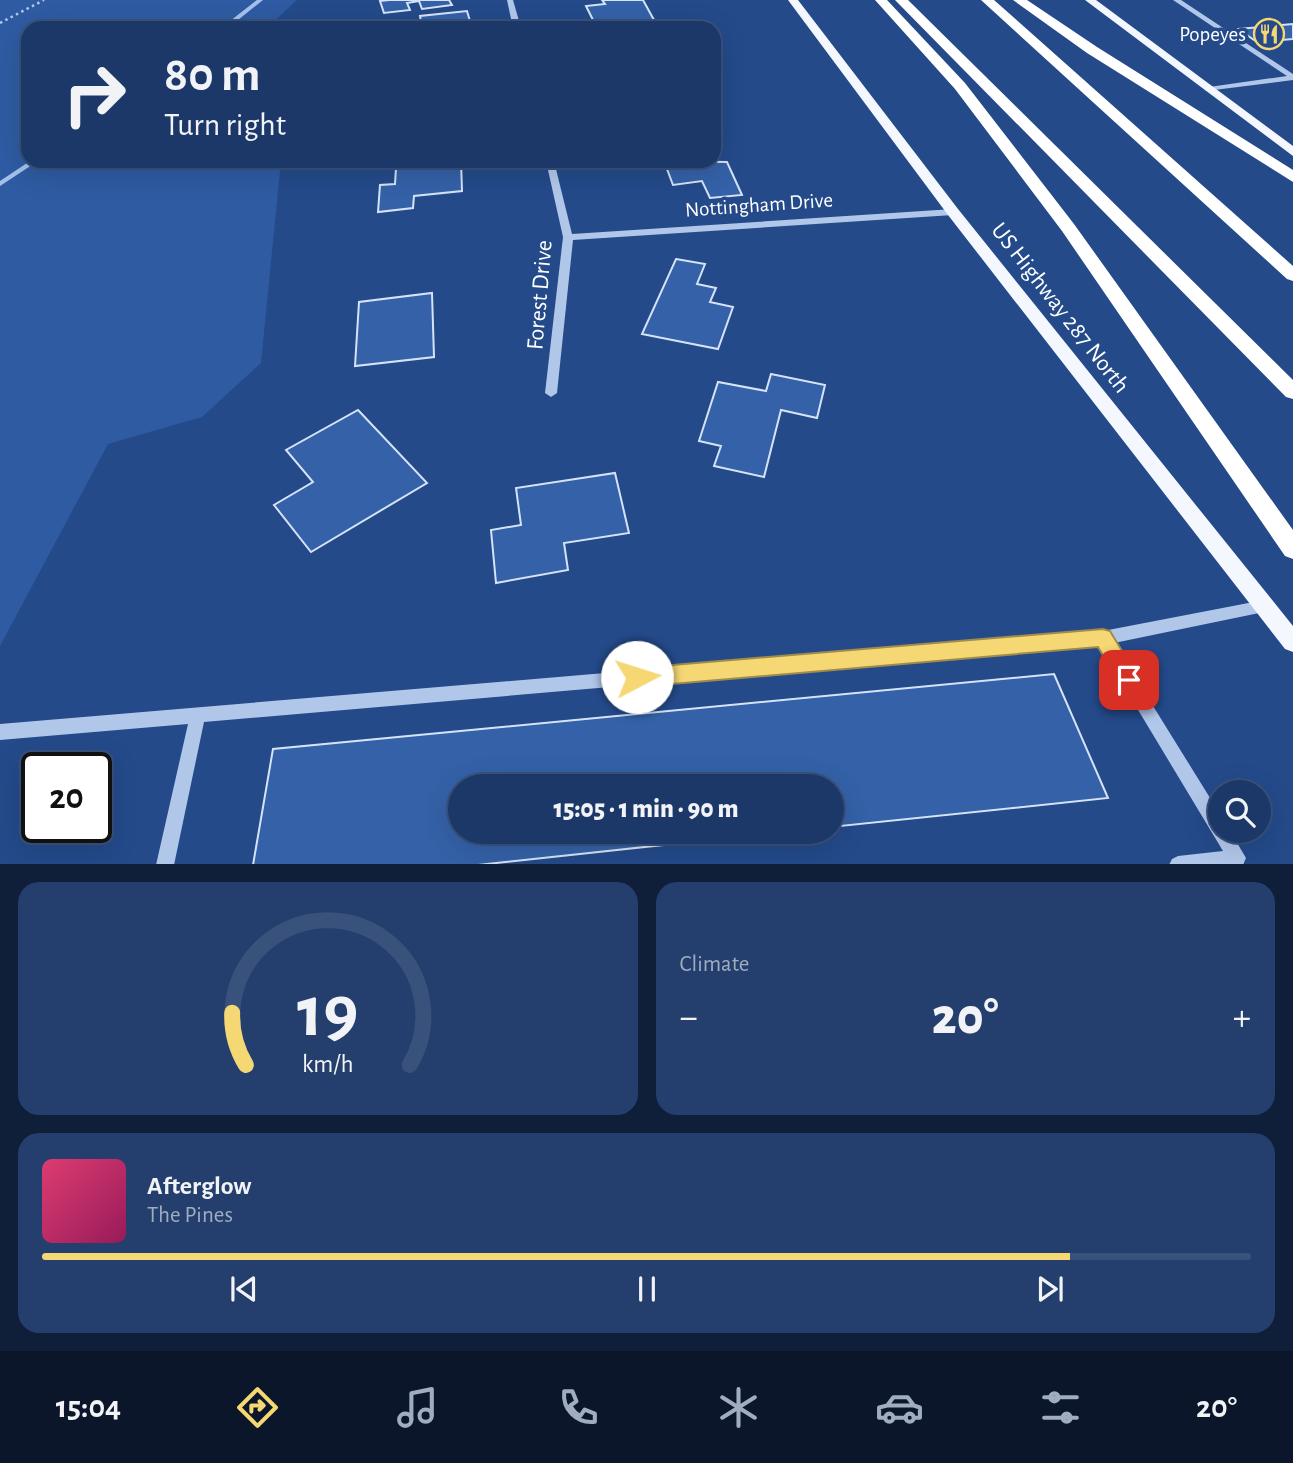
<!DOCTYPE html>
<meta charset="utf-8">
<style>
body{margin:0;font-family:"Alegreya Sans",sans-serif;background:#243f6e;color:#f1f3f6;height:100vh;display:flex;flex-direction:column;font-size:26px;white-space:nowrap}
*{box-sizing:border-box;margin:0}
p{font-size:23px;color:#a0acc0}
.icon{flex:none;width:38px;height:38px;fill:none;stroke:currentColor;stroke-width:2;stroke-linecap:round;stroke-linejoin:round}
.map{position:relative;height:864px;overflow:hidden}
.side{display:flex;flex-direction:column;gap:18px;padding:18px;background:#0f1f39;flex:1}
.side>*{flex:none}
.top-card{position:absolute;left:21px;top:21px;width:700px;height:147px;border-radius:21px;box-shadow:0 7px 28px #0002,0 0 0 2px #39527c;background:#1b3868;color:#f1f3f6;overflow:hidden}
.tools{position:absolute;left:1208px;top:780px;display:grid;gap:14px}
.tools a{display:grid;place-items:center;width:63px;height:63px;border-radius:50%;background:#1b3868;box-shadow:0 7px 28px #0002,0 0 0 2px #39527c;font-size:35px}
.speed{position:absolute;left:21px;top:752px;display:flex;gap:14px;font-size:35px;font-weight:700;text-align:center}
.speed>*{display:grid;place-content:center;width:91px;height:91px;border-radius:50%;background:#1b3868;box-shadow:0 7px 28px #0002,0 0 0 2px #39527c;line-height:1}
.speed .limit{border:4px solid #111;border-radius:10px;background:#fff;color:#111}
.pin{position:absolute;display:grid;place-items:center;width:60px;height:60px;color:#fff;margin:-30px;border-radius:14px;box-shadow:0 4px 10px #0006}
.me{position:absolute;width:77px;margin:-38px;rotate:85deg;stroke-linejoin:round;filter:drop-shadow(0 0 5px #0008)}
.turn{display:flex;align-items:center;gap:24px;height:147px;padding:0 28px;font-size:32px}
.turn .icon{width:91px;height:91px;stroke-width:2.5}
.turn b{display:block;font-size:49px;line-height:60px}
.big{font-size:52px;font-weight:800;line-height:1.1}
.side .widget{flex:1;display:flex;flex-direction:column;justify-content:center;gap:10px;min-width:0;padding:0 24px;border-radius:21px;background:#243f6e}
.side .dial{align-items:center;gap:0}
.dial svg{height:182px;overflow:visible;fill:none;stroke:#39527c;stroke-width:7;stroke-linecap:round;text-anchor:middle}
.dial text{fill:#f1f3f6;stroke:none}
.song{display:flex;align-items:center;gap:21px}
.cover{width:84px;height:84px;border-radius:10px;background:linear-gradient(135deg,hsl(340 70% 55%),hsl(330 70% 35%))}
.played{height:7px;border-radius:4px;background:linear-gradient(90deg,#f5d774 85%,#39527c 85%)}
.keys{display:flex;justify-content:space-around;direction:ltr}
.heat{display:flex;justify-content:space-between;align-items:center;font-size:38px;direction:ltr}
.side .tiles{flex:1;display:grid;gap:18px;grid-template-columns:1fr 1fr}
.widget:last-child{grid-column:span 2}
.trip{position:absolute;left:448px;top:774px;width:396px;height:70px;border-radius:35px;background:#1b3868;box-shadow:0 7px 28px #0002,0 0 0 2px #39527c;font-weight:800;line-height:70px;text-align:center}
.dock{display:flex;height:112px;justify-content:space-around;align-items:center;background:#0b162a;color:#a0acc0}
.dock .icon{width:49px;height:49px}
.dock .on{color:#f5d774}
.dock b{font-size:32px;color:#f1f3f6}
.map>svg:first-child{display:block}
.green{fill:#2e5ba2}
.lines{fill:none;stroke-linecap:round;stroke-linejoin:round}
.stream{fill:#a5c1eb;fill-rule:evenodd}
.building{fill:#3461a7;stroke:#d5e3f8;stroke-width:2}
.path{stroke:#b1c7ea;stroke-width:2.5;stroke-dasharray:2.5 3.5;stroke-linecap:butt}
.minor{fill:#b1c7ea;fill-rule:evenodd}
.major{fill:#f4f8fe;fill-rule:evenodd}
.highway{fill:#fff;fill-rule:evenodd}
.route{fill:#f5d774;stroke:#9f8c4b;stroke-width:2}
.labels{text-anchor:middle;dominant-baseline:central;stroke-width:7;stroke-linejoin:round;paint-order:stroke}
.far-poi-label{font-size:21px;fill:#fff;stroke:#244a8a;text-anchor:end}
.far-street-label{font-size:21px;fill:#fff;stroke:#244a8a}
.street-label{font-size:24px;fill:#fff;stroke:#244a8a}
</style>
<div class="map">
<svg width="1293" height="865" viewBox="0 0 1293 865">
<rect width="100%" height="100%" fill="#244a8a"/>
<path class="green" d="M 0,0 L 297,0 L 267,28 L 28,28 L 28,161 L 281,161 L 261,363 L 202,417 L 108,444 L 0,646 Z"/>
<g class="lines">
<path class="stream" d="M 257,0 L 263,0 L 228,28 L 221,28 Z
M 30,161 L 38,161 L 0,186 L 0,181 Z"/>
</g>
<path class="building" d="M 389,0 L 449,0 L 452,5 L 422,9 L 419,1 L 407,3 L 410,10 L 384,13 L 380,1 Z
M 602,0 L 643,0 L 654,20 L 596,26 L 586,6 L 605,4 Z
M 467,11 L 472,28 L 422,28 L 420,16 Z
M 1293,24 L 1293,39 L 1257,42 L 1238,29 Z
M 406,161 L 461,161 L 462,191 L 414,196 L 413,208 L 378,212 L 380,185 L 395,184 L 396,168 L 406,167 Z
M 664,161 L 727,162 L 742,195 L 710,198 L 702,181 L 673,185 Z
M 676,259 L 705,264 L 697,284 L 716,288 L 710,302 L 733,307 L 718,349 L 642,334 Z
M 432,293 L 434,357 L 355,366 L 359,302 Z
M 771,374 L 825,385 L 817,418 L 781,410 L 764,477 L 714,466 L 721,446 L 699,441 L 718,382 L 766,391 Z
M 358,410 L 427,483 L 311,552 L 274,505 L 313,482 L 286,450 Z
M 615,473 L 629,533 L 564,543 L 568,570 L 496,583 L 491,530 L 521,525 L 516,488 Z
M 1054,674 L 1108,798 L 831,827 L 831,786 L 460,786 L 460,831 L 793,831 L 478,865 L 253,865 L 273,749 Z"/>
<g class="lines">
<path class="path" d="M 0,23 L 44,0"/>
<path class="minor" d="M 507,0 L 513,0 L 521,28 L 513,28 Z
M 1173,0 L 1181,0 L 1293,74 L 1293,80 L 1206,91 L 1205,89 L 1209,87 L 1287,76 Z
M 546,161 L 554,161 L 572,234 L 953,209 L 958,212 L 953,215 L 573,240 L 557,393 L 551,397 L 545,393 L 563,237 Z
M 1264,600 L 1269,601 L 1271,606 L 1269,611 L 1264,612 L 1114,643 L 1220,814 L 1220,831 L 1230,831 L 1246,858 L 1243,865 L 1169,865 L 1172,859 L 1178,856 L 1223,851 L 1099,645 L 204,722 L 174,865 L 156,865 L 188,724 L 0,740 L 0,724 L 1103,631 Z"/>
<path class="major" d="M 788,0 L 798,0 L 958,209 L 1293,626 L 1293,652 L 1285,649 L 948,215 Z
M 1085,0 L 1096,0 L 1293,146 L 1293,156 Z"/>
<path class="highway" d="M 875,0 L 887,0 L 965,83 L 1074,224 L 1293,530 L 1293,559 L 1285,556 L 1062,231 L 955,89 Z
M 895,0 L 908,0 L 1293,380 L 1293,399 L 1286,397 Z
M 981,0 L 994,0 L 1293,266 L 1293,281 L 1287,279 Z
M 1013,0 L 1027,0 L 1097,47 L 1293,170 L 1293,182 L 1087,53 Z"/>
</g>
<path class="route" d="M 1103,629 L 1110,631 L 1136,674 L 1139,680 L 1136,687 L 1129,690 L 1122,687 L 1098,647 L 637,687 L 630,684 L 627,677 L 630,671 L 637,668 Z"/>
<defs>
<g id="restaurant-ring" transform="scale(1.575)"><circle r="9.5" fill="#244a8a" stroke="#f5d774" stroke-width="1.5"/><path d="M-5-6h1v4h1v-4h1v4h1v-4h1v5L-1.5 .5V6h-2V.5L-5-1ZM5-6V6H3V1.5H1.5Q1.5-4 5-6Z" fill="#f5d774"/></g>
</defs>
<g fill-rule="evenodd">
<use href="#restaurant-ring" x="1269" y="34"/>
</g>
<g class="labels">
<g class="far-poi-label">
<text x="1246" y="34">Popeyes</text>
</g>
<g class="far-street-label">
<text transform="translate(759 205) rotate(-4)">Nottingham Drive</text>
</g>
<g class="street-label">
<text transform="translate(540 295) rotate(-85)">Forest Drive</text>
<text transform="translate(1060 308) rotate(52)">US Highway 287 North</text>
</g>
</g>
</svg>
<div class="tools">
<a><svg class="icon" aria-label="search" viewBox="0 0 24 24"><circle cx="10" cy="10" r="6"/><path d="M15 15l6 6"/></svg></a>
</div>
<div class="speed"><div class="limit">20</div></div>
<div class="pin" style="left:1129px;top:680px;background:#d93025"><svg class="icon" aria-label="arrive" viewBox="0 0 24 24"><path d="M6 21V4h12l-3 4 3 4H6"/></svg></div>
<svg class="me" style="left:637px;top:677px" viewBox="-20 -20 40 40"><circle r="19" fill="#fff"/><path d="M0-13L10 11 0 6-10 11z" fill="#f5d774"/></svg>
<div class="trip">15:05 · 1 min · 90 m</div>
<div class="top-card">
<div class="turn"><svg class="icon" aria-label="right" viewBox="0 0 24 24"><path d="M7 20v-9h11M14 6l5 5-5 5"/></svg><div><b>80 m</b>Turn right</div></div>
</div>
</div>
<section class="side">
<div class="tiles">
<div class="widget dial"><svg viewBox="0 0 100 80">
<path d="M14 69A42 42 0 1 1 86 69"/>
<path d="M14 69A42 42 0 0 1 8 46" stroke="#f5d774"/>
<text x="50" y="56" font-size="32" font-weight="700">19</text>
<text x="50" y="72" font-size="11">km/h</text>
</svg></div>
<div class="widget"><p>Climate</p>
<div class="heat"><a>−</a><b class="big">20°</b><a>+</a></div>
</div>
<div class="widget">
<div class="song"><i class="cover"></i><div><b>Afterglow</b><p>The Pines</p></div></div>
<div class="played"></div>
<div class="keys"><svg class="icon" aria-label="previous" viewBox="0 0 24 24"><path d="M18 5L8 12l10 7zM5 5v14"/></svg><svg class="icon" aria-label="pause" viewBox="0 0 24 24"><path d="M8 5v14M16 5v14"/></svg><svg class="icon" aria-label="next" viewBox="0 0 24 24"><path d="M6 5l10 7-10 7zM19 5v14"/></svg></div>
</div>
</div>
</section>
<nav class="dock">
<b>15:04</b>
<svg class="icon on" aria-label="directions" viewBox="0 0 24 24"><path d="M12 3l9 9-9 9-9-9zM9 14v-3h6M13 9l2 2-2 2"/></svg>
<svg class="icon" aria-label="music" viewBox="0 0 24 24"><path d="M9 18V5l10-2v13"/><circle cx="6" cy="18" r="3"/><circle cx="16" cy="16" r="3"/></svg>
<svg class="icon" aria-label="phone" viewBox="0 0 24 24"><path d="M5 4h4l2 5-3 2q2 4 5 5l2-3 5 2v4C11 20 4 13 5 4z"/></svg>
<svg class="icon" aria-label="climate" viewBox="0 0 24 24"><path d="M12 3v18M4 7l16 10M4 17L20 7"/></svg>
<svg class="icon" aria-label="car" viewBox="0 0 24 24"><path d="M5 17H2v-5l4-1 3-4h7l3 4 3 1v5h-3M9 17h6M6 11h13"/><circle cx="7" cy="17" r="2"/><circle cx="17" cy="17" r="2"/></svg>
<svg class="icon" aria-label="filters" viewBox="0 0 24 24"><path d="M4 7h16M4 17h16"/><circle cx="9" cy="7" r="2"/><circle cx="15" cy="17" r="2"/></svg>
<b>20°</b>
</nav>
